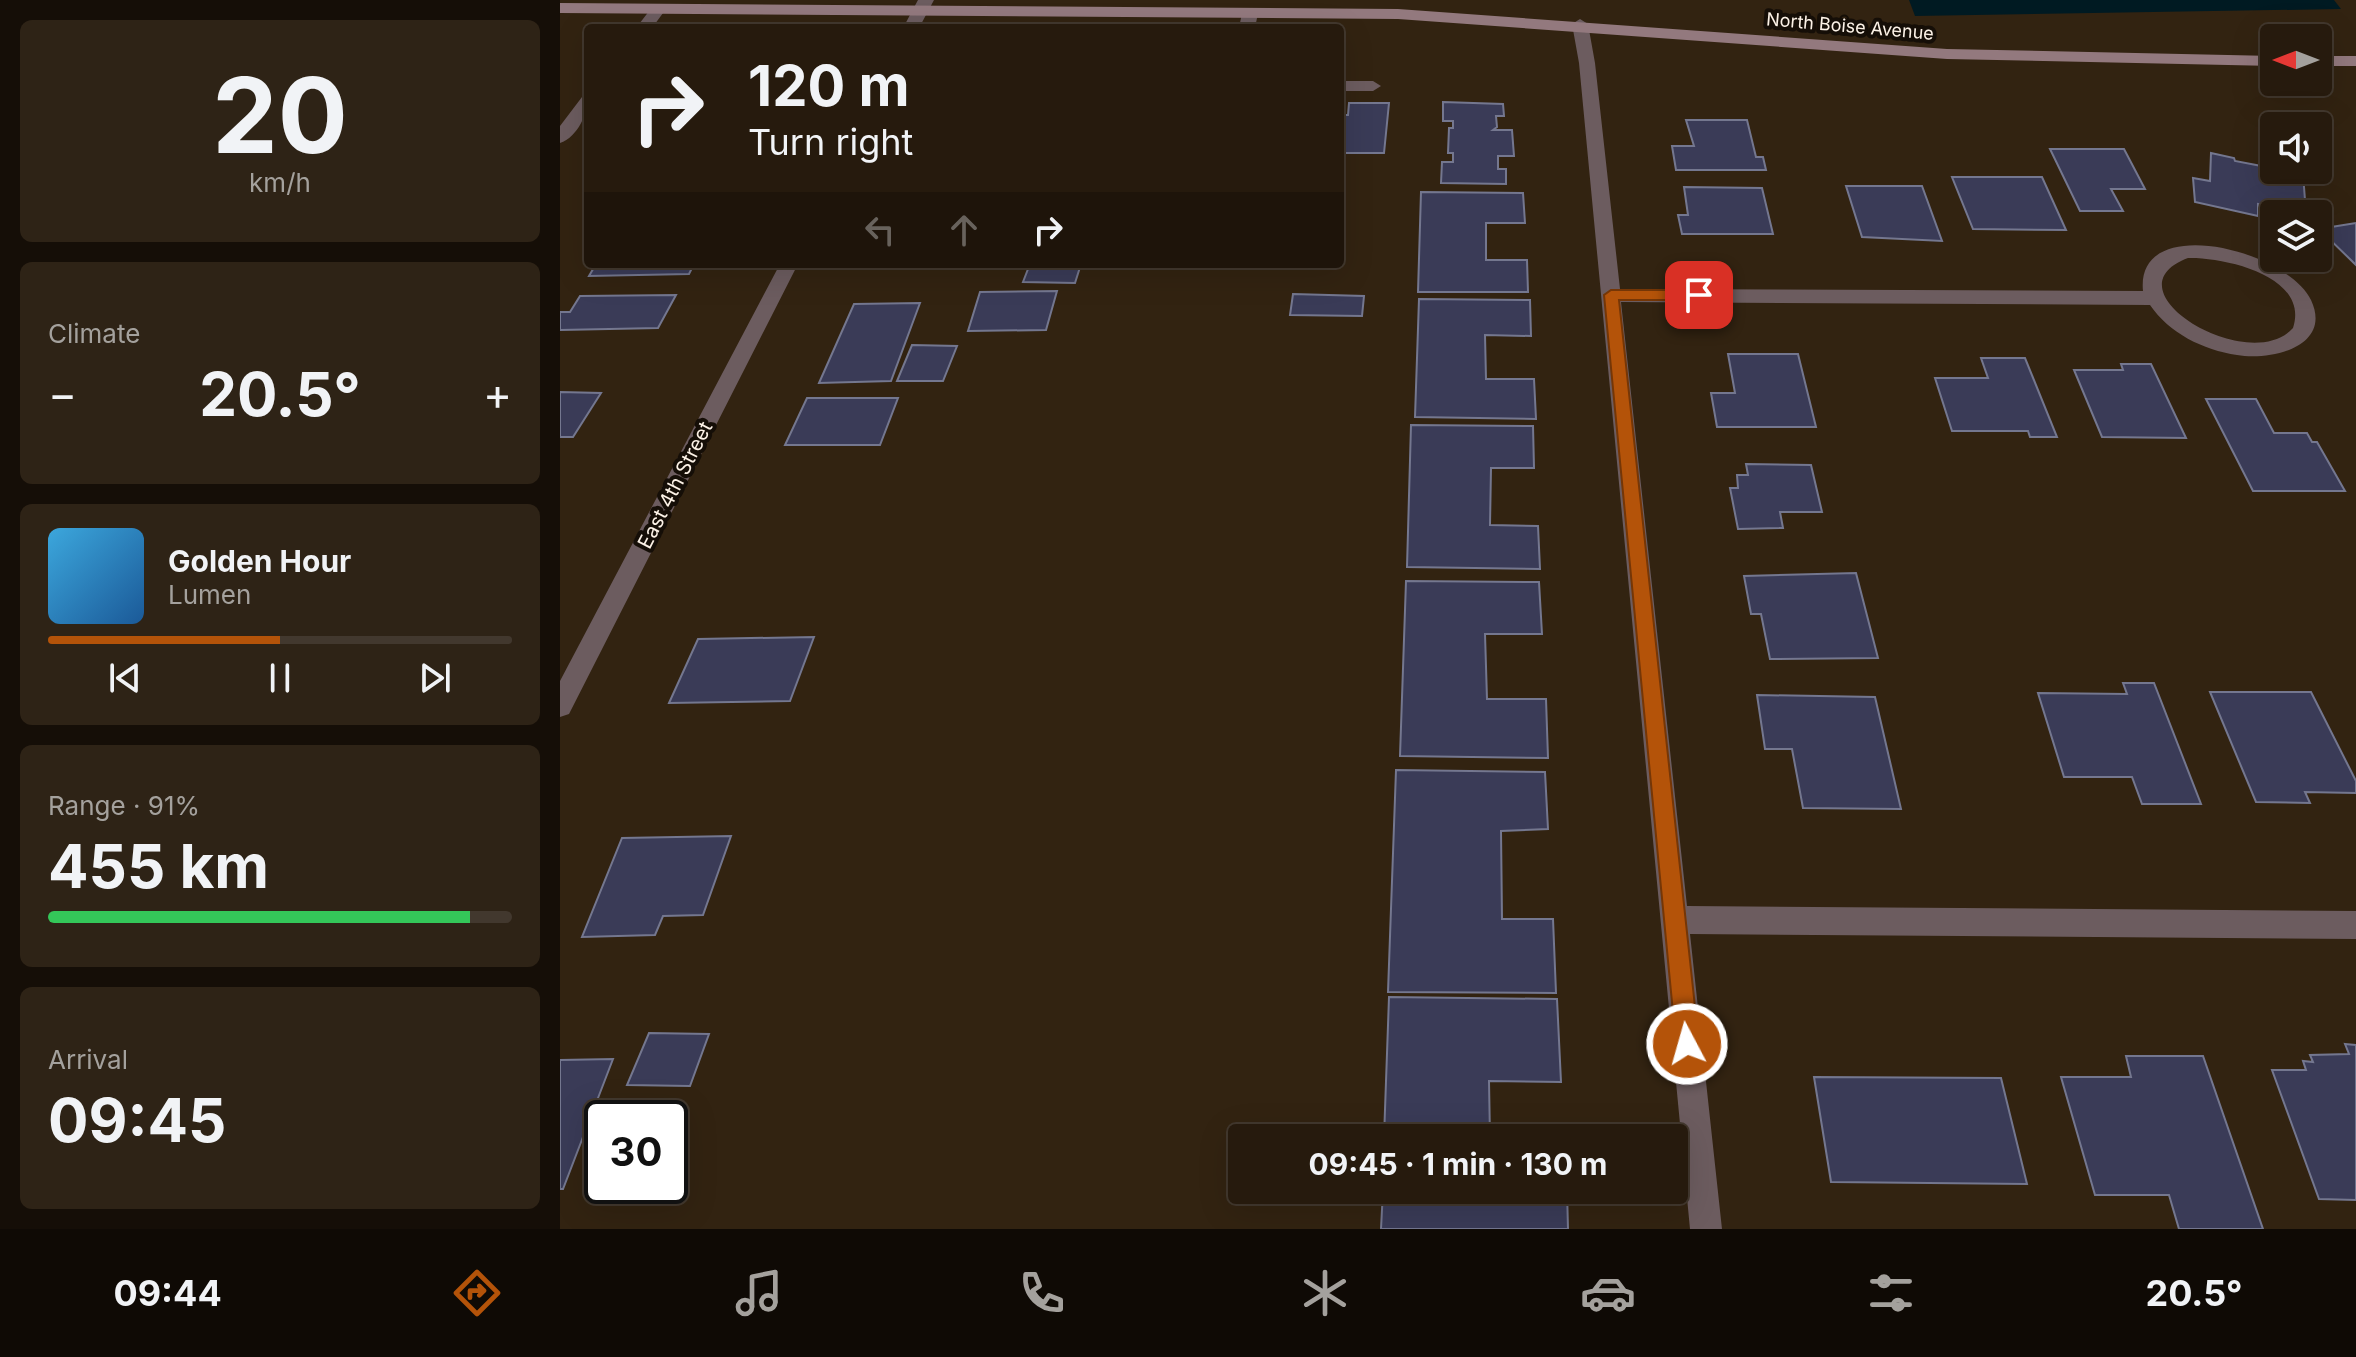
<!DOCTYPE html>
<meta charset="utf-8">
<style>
body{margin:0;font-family:Inter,sans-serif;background:#2e2316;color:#f1f3f6;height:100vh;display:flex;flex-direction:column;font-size:30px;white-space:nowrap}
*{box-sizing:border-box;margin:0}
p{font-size:26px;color:#a4a19d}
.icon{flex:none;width:44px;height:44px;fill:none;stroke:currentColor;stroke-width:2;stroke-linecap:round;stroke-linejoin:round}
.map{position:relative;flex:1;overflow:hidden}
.drawer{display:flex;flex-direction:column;gap:20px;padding:20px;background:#150e07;width:560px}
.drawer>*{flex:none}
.top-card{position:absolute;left:24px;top:24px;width:760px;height:244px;border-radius:8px;box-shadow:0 8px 32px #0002,0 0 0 2px #42382e;background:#261a0d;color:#f1f3f6;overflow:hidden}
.needle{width:52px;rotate:270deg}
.fabs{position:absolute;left:1700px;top:24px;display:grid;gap:16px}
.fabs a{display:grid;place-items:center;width:72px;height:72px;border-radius:8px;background:#261a0d;box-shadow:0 8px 32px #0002,0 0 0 2px #42382e;font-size:40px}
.speed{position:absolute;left:24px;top:1100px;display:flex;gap:16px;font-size:40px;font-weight:700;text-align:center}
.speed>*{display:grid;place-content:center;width:104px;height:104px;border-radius:50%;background:#261a0d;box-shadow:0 8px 32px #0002,0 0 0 2px #42382e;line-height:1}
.speed .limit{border:4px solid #111;border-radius:12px;background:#fff;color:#111}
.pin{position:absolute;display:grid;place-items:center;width:68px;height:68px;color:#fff;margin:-34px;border-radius:16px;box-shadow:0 4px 12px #0006}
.me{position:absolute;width:88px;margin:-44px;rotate:354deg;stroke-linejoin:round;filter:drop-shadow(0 0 6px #0008)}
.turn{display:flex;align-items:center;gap:28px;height:168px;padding:0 32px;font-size:36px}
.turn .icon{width:104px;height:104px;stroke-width:2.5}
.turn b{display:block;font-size:56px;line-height:68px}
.lanes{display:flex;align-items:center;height:76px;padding:0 32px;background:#0003;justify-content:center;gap:40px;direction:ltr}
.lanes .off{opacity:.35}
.big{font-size:60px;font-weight:700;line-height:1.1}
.drawer .widget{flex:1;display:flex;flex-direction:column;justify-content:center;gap:12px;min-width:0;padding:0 28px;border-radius:12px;background:#2e2316}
.drawer .dial{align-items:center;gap:0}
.dial b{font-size:104px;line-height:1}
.song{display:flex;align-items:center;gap:24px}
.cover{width:96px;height:96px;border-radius:12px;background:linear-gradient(135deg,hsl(200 70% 55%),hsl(210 70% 35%))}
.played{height:8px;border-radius:4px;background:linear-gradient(90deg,#b45309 50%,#42382e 50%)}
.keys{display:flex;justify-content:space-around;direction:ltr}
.heat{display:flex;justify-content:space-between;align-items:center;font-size:44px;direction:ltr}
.charge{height:12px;border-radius:6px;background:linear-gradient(90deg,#34c759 91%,#42382e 0)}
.trip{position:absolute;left:668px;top:1124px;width:460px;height:80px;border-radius:8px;background:#261a0d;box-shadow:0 8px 32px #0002,0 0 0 2px #42382e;font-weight:700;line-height:80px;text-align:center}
.tab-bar{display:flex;height:128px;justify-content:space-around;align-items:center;background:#0f0a05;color:#a4a19d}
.tab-bar .icon{width:56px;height:56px}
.tab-bar .current{color:#b45309}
.tab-bar b{font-size:36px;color:#f1f3f6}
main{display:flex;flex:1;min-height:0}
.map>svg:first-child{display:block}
.water{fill:#001a22}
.building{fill:#3a3b57;stroke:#74778f;stroke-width:2}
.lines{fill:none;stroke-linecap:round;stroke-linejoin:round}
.lane{fill:#6c5c5f;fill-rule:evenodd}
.street{fill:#6c5c5f;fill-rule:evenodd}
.secondary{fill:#93797e;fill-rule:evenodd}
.route{fill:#b45309;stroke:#753606;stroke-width:2}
.labels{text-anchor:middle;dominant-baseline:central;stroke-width:8;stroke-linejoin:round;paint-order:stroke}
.far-street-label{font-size:18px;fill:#fcf2e7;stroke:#150e07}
.street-label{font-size:20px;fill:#fcf2e7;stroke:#150e07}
</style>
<main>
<section class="drawer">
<div class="widget dial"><b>20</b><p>km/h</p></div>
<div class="widget"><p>Climate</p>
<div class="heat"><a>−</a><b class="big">20.5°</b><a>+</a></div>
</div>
<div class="widget">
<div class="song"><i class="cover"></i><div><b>Golden Hour</b><p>Lumen</p></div></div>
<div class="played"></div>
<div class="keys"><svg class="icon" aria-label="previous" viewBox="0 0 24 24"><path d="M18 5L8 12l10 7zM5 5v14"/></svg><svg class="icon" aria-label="pause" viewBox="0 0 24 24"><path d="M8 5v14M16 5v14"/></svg><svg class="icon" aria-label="next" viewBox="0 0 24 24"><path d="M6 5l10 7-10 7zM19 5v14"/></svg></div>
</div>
<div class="widget"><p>Range · 91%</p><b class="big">455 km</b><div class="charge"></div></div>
<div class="widget"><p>Arrival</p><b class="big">09:45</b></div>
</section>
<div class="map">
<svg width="1796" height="1229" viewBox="0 0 1796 1229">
<rect width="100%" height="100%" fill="#322311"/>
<path class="water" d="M 1349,0 L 1774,0 L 1781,9 L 1355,16 Z"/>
<path class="building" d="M 883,102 L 943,104 L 944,116 L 936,116 L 937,127 L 933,130 L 952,130 L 954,156 L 938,156 L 938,169 L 946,169 L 946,184 L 881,183 L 882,162 L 893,162 L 893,153 L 888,153 L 889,128 L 893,128 L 893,121 L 883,121 Z
M 789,103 L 829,103 L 824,153 L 780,153 L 780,115 L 788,115 Z
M 1126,120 L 1187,120 L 1196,157 L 1203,157 L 1206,170 L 1116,170 L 1112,146 L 1134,146 Z
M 1490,149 L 1564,149 L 1585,189 L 1551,189 L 1563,211 L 1520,211 Z
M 1651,153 L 1674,158 L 1675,161 L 1743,174 L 1746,213 L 1698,204 L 1698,216 L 1635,202 L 1633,178 L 1650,181 Z
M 1392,177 L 1482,177 L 1506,230 L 1413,229 Z
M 1286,186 L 1362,186 L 1382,241 L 1302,237 Z
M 1124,187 L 1202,188 L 1213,234 L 1122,234 L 1118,215 L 1128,215 Z
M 861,192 L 963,193 L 965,223 L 926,223 L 926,260 L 967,260 L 968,292 L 858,292 Z
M 1796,223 L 1796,265 L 1759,229 Z
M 36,264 L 134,264 L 129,274 L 29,276 Z
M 470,264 L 521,264 L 515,283 L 463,282 Z
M 497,291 L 486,330 L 408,331 L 420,292 Z
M 733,294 L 804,296 L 802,316 L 730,315 Z
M 116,295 L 98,328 L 0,330 L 0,312 L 10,312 L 20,296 Z
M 859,299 L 970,300 L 971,336 L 925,335 L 926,379 L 974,379 L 976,419 L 855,417 Z
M 360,303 L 331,381 L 259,383 L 294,304 Z
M 352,345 L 397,346 L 383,381 L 337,381 Z
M 1168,354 L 1238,354 L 1256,427 L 1157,427 L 1151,393 L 1175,393 Z
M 1421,358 L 1465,358 L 1497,437 L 1470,437 L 1468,431 L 1392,431 L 1375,378 L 1428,378 Z
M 1561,364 L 1591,364 L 1626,438 L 1542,437 L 1514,370 L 1563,370 Z
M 0,392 L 41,393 L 13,437 L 0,437 Z
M 247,398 L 338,398 L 320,445 L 225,445 Z
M 1646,399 L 1696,399 L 1714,433 L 1747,433 L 1752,442 L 1757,442 L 1785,491 L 1693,491 Z
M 851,425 L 973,426 L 974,468 L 931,468 L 930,525 L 978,526 L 980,569 L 847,567 Z
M 1186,464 L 1251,465 L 1262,512 L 1220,512 L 1223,528 L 1178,529 L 1170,488 L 1178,488 L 1177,475 L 1188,475 Z
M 1296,573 L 1318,658 L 1210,659 L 1201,614 L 1191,614 L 1184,576 Z
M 846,581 L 979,582 L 982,634 L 925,634 L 927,699 L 986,699 L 988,758 L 840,756 Z
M 254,637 L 230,701 L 109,703 L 138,639 Z
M 1563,683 L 1594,683 L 1641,804 L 1582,804 L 1572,777 L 1504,777 L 1478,693 L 1567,694 Z
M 1650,692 L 1751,692 L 1796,781 L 1796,793 L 1745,792 L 1750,803 L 1696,802 Z
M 1197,695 L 1315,697 L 1341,809 L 1243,808 L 1232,749 L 1205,749 Z
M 836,770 L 985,772 L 988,829 L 941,831 L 942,919 L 993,919 L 996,993 L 828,992 Z
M 171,836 L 143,915 L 103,916 L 95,935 L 22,937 L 62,838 Z
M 829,997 L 997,999 L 1001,1082 L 929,1081 L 930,1138 L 824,1138 Z
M 89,1033 L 149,1034 L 130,1086 L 67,1085 Z
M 1785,1044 L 1796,1045 L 1796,1200 L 1759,1199 L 1712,1070 L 1746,1070 L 1743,1061 L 1753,1062 L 1750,1055 L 1789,1054 Z
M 1566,1056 L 1643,1056 L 1703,1229 L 1619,1229 L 1609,1195 L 1535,1195 L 1501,1077 L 1571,1077 Z
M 53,1059 L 3,1189 L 0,1189 L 0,1060 Z
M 1254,1077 L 1441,1078 L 1467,1184 L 1271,1182 Z
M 823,1190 L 1007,1190 L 1008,1229 L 821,1229 Z"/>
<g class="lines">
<path class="lane" d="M 98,4 L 106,9 L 92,28 L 76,28 L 93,6 Z
M 690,8 L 698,13 L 695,28 L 679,28 L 682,13 Z
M 780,81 L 813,81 L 821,86 L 813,91 L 780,91 Z
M 28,96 C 28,113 18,137 0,143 L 0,126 L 22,97 Z"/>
<path class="street" d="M 358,0 L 374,0 L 359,28 L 343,28 Z
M 1020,19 L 1028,24 L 1035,63 L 1060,289 L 1583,291 C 1575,212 1726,249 1751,300 C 1773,347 1710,361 1677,355 C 1643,350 1609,333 1590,305 L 1061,302 L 1127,906 L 1796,911 L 1796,939 L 1130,934 L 1162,1229 L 1130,1229 L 1019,63 L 1012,24 ZM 1628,258 C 1664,257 1750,276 1733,328 C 1689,377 1543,290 1628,258 Z
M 220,264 L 238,264 L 9,714 L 0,717 L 0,681 Z"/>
<path class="secondary" d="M 0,3 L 838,9 L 1387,49 L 1714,56 L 1714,66 L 1387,59 L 838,19 L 0,13 Z
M 1758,56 L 1796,56 L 1796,66 L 1758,66 Z"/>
</g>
<path class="route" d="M 1051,290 L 1139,290 L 1146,295 L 1139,300 L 1059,300 L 1139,1044 L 1135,1052 L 1127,1055 L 1119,1052 L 1116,1044 L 1044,295 Z"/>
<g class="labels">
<g class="far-street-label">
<text transform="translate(1290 26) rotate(5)">North Boise Avenue</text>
</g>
<g class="street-label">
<text transform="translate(115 485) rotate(-63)">East 4th Street</text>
</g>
</g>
</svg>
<div class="fabs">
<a><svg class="needle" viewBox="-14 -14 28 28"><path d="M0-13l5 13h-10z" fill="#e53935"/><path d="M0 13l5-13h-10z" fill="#a4a19d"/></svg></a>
<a><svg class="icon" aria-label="sound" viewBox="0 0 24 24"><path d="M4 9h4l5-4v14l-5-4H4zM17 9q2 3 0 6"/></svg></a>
<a><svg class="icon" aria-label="layers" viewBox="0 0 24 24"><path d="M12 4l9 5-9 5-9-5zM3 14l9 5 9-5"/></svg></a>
</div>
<div class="speed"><div class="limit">30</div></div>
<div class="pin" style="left:1139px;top:295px;background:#d93025"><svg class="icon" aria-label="arrive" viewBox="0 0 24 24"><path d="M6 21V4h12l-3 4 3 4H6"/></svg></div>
<svg class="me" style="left:1127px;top:1044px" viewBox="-20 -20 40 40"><circle r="17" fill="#b45309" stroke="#fff" stroke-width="3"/><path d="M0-11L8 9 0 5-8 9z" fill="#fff"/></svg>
<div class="trip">09:45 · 1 min · 130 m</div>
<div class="top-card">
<div class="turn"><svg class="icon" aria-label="right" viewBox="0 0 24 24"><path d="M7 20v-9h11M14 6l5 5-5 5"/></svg><div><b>120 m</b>Turn right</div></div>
<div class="lanes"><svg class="icon off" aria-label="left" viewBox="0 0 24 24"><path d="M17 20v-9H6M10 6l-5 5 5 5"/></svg><svg class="icon off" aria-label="ahead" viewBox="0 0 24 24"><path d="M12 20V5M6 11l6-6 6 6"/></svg><svg class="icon" aria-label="right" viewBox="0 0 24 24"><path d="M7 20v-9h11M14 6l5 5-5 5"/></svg></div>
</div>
</div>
</main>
<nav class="tab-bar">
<b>09:44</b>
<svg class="icon current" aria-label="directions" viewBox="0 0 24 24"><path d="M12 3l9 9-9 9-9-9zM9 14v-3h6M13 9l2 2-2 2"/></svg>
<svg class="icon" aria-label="music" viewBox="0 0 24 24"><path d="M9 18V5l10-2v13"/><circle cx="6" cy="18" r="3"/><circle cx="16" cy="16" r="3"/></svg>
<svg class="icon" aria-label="phone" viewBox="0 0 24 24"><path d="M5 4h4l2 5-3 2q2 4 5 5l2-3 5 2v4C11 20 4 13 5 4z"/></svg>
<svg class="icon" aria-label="climate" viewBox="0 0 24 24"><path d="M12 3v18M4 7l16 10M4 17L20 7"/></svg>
<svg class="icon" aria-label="car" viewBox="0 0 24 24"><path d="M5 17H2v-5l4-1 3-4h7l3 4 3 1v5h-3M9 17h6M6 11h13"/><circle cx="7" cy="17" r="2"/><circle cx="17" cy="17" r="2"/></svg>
<svg class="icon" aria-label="filters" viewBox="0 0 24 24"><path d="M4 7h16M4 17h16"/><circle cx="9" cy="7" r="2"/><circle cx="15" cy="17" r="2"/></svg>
<b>20.5°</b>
</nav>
